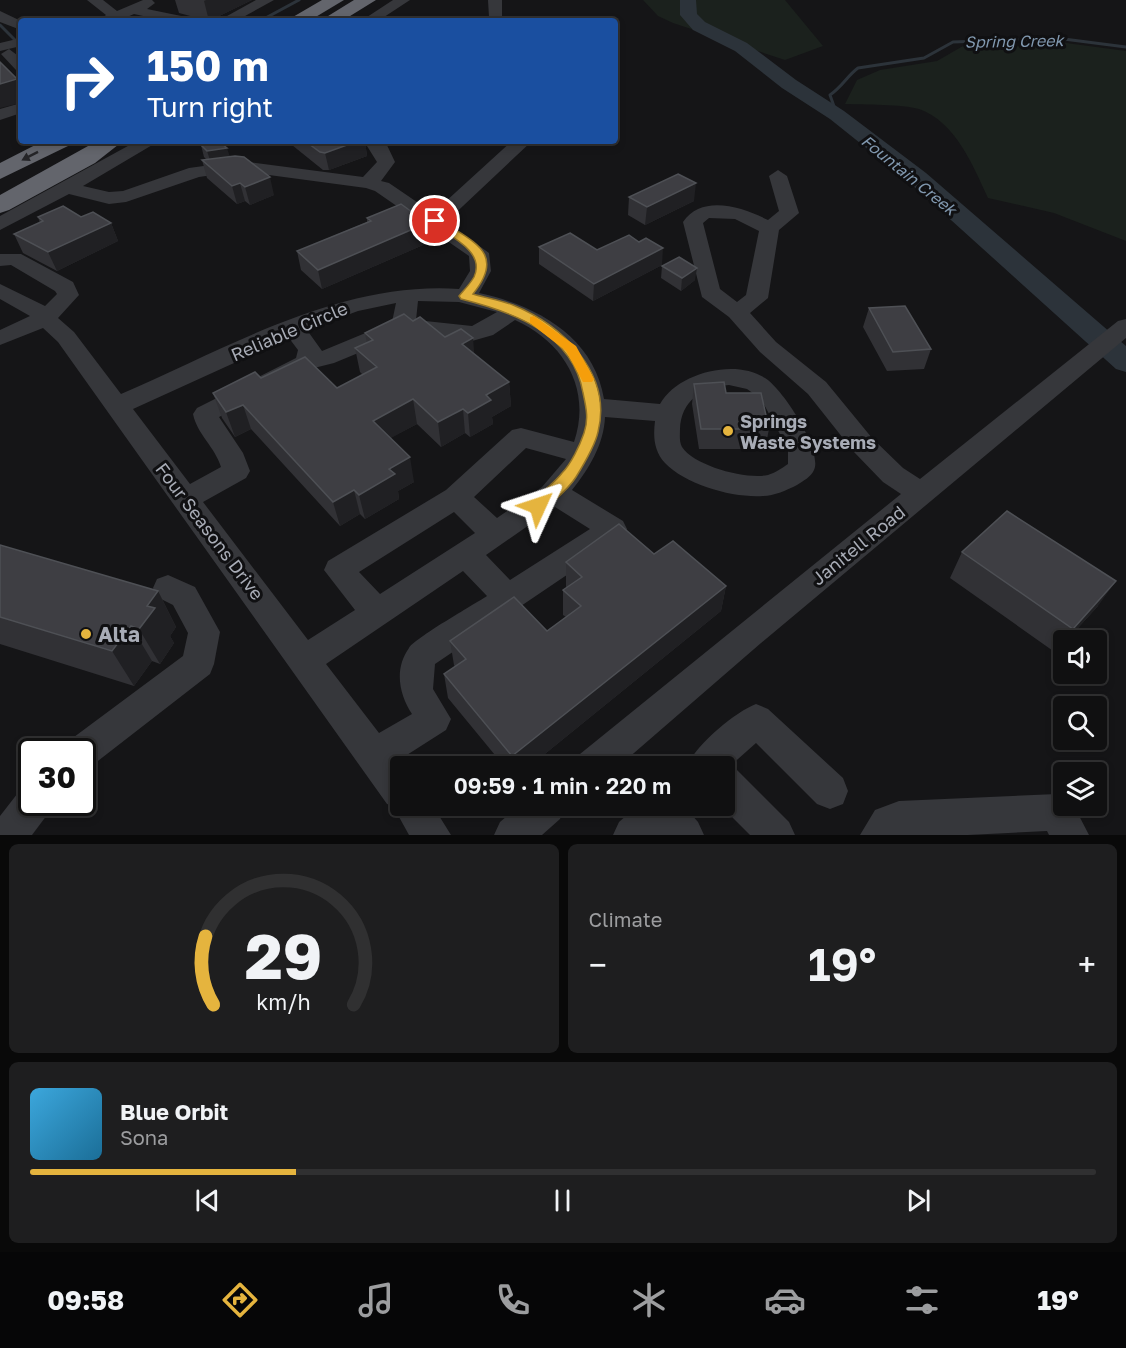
<!DOCTYPE html>
<meta charset="utf-8">
<style>
body{margin:0;font-family:"Golos Text",sans-serif;background:#1e1e1f;color:#f1f3f6;height:100vh;display:flex;flex-direction:column;font-size:22px;white-space:nowrap}
*{box-sizing:border-box;margin:0}
p{font-size:20px;color:#9c9d9f}
.icon{flex:none;width:33px;height:33px;fill:none;stroke:currentColor;stroke-width:2;stroke-linecap:round;stroke-linejoin:round}
.map{position:relative;height:835px;overflow:hidden}
.side{display:flex;flex-direction:column;gap:9px;padding:9px;background:#090909;flex:1}
.side>*{flex:none}
.top-card{position:absolute;left:18px;top:18px;width:600px;height:126px;border-radius:6px;box-shadow:0 3px 9px #0003,0 0 0 2px #303031;background:#1a4fa0;color:#fff;overflow:hidden}
.buttons{position:absolute;left:1053px;top:630px;display:grid;gap:12px}
.buttons a{display:grid;place-items:center;width:54px;height:54px;border-radius:6px;background:#101011;box-shadow:0 3px 9px #0003,0 0 0 2px #303031;font-size:30px}
.speed{position:absolute;left:18px;top:738px;display:flex;gap:12px;font-size:30px;font-weight:700;text-align:center}
.speed>*{display:grid;place-content:center;width:78px;height:78px;border-radius:50%;background:#101011;box-shadow:0 3px 9px #0003,0 0 0 2px #303031;line-height:1}
.speed .limit{border:3px solid #111;border-radius:9px;background:#fff;color:#111}
.pin{position:absolute;display:grid;place-items:center;width:51px;height:51px;color:#fff;margin:-26px;border:3px solid #fff;border-radius:50%;box-shadow:0 2px 6px #0007}
.me{position:absolute;width:66px;margin:-33px;rotate:48deg;stroke-linejoin:round;filter:drop-shadow(0 0 4px #0008)}
.turn{display:flex;align-items:center;gap:21px;height:126px;padding:0 30px;font-size:27px}
.turn .icon{width:78px;height:78px;stroke-width:2.5}
.turn b{display:block;font-size:42px;line-height:51px}
.big{font-size:45px;font-weight:600;line-height:1.1}
.side .tile{flex:1;display:flex;flex-direction:column;justify-content:center;gap:9px;min-width:0;padding:0 21px;border-radius:9px;background:#1e1e1f}
.side .dial{align-items:center;gap:0}
.dial svg{height:156px;overflow:visible;fill:none;stroke:#303031;stroke-width:7;stroke-linecap:round;text-anchor:middle}
.dial text{fill:#f1f3f6;stroke:none}
.song{display:flex;align-items:center;gap:18px}
.cover{width:72px;height:72px;border-radius:9px;background:linear-gradient(135deg,hsl(200 70% 55%),hsl(200 70% 35%))}
.played{height:6px;border-radius:3px;background:linear-gradient(90deg,#e5b43e 25%,#303031 25%)}
.keys{display:flex;justify-content:space-around;direction:ltr}
.heat{display:flex;justify-content:space-between;align-items:center;font-size:33px;direction:ltr}
.side .tiles{flex:1;display:grid;gap:9px;grid-template-columns:1fr 1fr}
.tile:last-child{grid-column:span 2}
.trip{position:absolute;left:390px;top:756px;width:345px;height:60px;border-radius:6px;background:#101011;box-shadow:0 3px 9px #0003,0 0 0 2px #303031;font-weight:600;line-height:60px;text-align:center}
.tabs{display:flex;height:96px;justify-content:space-around;align-items:center;background:#060607;color:#9c9d9f}
.tabs .icon{width:42px;height:42px}
.tabs .current{color:#e5b43e}
.tabs b{font-size:27px;color:#f1f3f6}
.map>svg:first-child{display:block}
.green{fill:#1b211d}
.lines{fill:none;stroke-linecap:round;stroke-linejoin:round}
.stream{stroke:#2c333a;stroke-width:3}
.river{fill:#2c333a;fill-rule:evenodd}
.minor{fill:#36373b;fill-rule:evenodd}
.highway{fill:#63656c;fill-rule:evenodd}
.wall{fill:#313135}
.shaded-wall{fill:#202023}
.building{fill:#3e3e43;stroke:#4e5055;stroke-width:1.5}
.oneway{fill:#252528}
.route{fill:#e5b43e;stroke:#957528;stroke-width:1.5}
.slow{fill:#f59e0b}
.poi-dot{fill:#e5b43e;stroke:#101012;stroke-width:2}
.labels{text-anchor:middle;dominant-baseline:central;stroke-width:6;stroke-linejoin:round;paint-order:stroke}
.far-water-label{font-size:16px;font-style:italic;fill:#8198af;stroke:#101012}
.street-label{font-size:18px;fill:#a8acb6;stroke:#101012}
.poi-label{font-size:18px;font-weight:bold;fill:#a8acb6;stroke:#101012;text-anchor:start}
.near-poi-label{font-size:21px;font-weight:bold;fill:#a8acb6;stroke:#101012;text-anchor:start}
</style>
<div class="map">
<svg width="1126" height="835" viewBox="0 0 1126 835">
<rect width="100%" height="100%" fill="#151517"/>
<path class="green" d="M 643,0 L 785,0 L 823,46 L 785,60 L 673,23 L 658,16 Z
M 1066,43 L 1126,51 L 1126,241 L 1054,213 L 988,198 C 973,166 956,122 919,109 C 902,104 863,105 845,104 L 857,80 L 880,70 L 937,61 L 963,46 L 986,48 Z"/>
<g class="lines">
<path class="stream" d="M 260,21 L 299,0
M 0,25 L 15,40
M 837,115 L 830,95 C 843,86 847,76 858,68 L 924,58 L 953,42 L 1056,38 L 1126,47"/>
<path class="river" d="M 680,0 L 696,0 L 697,14 L 705,22 L 747,43 L 796,80 L 844,111 L 926,173 L 1126,346 L 1126,372 L 1116,369 L 910,183 L 830,119 L 782,88 L 735,51 L 693,30 L 680,15 Z"/>
<path class="minor" d="M 87,0 L 103,0 L 117,11 L 143,0 L 152,0 L 155,3 L 147,9 L 191,18 L 193,21 L 166,21 L 134,14 L 118,21 L 98,21 L 106,15 Z
M 256,0 L 274,0 L 236,21 L 218,21 Z
M 393,0 L 410,0 L 378,21 L 361,21 Z
M 488,0 L 502,0 L 502,21 L 485,21 L 489,17 Z
M 0,11 L 21,21 L 21,30 L 0,22 Z
M 21,38 L 21,46 L 0,51 L 0,43 Z
M 9,49 L 21,58 L 21,72 L 16,70 L 1,54 Z
M 21,103 L 21,113 L 0,120 L 0,109 Z
M 137,141 L 159,141 L 83,186 L 109,192 L 123,191 L 189,168 L 240,161 L 363,177 L 377,162 L 367,146 L 367,141 L 385,141 L 395,162 L 381,181 L 389,183 L 433,213 L 512,141 L 532,141 L 446,222 L 489,253 L 491,271 L 479,293 C 535,305 594,336 604,399 L 660,404 C 677,373 735,358 765,378 C 783,389 823,451 814,470 C 811,477 803,481 797,485 C 787,490 774,496 763,496 C 733,498 686,485 665,463 C 654,451 653,437 655,421 L 605,417 C 604,444 589,469 572,490 L 623,521 L 627,529 L 623,537 L 435,664 L 433,689 L 451,719 L 446,730 L 399,760 L 404,766 L 400,766 L 400,806 L 433,806 L 451,835 L 409,835 L 393,806 L 387,804 L 58,342 L 43,328 L 0,345 L 0,330 L 30,316 L 0,299 L 0,284 L 45,306 L 57,294 L 55,291 L 11,265 L 0,266 L 0,254 L 21,254 L 73,282 L 79,295 L 58,318 L 74,332 L 121,394 C 228,348 339,281 459,289 L 470,271 L 469,256 L 375,191 L 366,188 L 240,171 L 199,177 L 126,202 L 109,204 L 69,194 L 0,230 L 0,216 ZM 418,301 L 459,302 L 497,312 L 472,326 L 416,320 ZM 396,303 L 392,322 L 322,351 L 307,330 L 358,311 ZM 515,320 C 564,342 592,389 574,442 L 521,428 L 512,430 L 446,490 L 328,561 L 324,570 L 355,610 L 308,640 L 203,502 L 246,478 L 250,471 L 243,453 L 219,417 L 314,368 L 334,363 L 404,334 L 472,341 L 493,335 ZM 289,338 L 298,350 L 296,358 L 197,408 L 193,414 C 197,434 215,447 221,467 L 190,484 L 133,409 ZM 729,385 L 747,389 L 761,399 L 788,449 L 788,464 C 782,468 775,473 768,475 C 747,480 694,466 682,447 C 679,442 680,434 680,429 C 681,401 702,387 729,385 ZM 526,448 L 566,459 L 542,487 L 497,518 L 474,497 ZM 555,507 L 590,529 L 510,580 L 486,555 ZM 454,512 L 475,533 L 380,594 L 359,572 ZM 463,571 L 487,596 C 473,605 415,638 409,648 C 394,669 399,694 412,714 L 379,733 L 326,664 Z
M 778,170 L 787,176 L 799,213 L 779,230 L 768,298 L 750,313 L 776,342 L 826,382 L 872,438 L 903,468 L 920,479 L 1118,321 L 1126,319 L 1126,338 L 761,643 L 619,766 L 575,766 L 580,754 L 901,494 L 883,482 L 854,452 L 808,394 L 760,352 L 729,317 L 702,297 L 683,222 C 702,194 742,207 768,220 L 779,211 L 769,176 ZM 709,218 L 735,219 L 759,231 L 746,295 L 737,302 L 720,289 L 703,223 Z
M 168,575 L 195,587 L 220,632 L 214,664 L 210,674 L 94,764 L 82,769 L 82,752 L 65,752 L 70,740 L 183,656 L 188,633 L 173,605 L 157,597 L 153,588 L 157,579 Z
M 756,704 L 768,709 L 843,778 L 848,791 L 843,804 L 830,809 L 817,804 L 756,743 L 729,767 L 737,770 L 789,822 L 795,835 L 750,835 L 721,806 L 724,806 L 724,766 L 687,766 C 696,745 735,712 756,704 Z
M 32,785 L 32,802 L 52,802 L 47,815 L 32,835 L 0,835 L 0,816 L 21,789 Z
M 1057,794 L 1064,796 L 1064,806 L 1074,806 L 1089,835 L 1049,835 L 1047,831 L 968,835 L 860,835 L 875,810 L 899,801 Z
M 519,806 L 565,806 L 560,819 L 542,835 L 494,835 L 500,822 Z
M 637,806 L 684,806 L 698,822 L 704,835 L 613,835 L 619,822 Z"/>
<path class="highway" d="M 322,0 L 344,0 L 309,21 L 286,21 Z
M 354,0 L 376,0 L 342,21 L 320,21 Z
M 43,141 L 71,141 L 68,146 L 0,179 L 0,163 Z
M 97,141 L 123,141 L 95,163 L 9,210 L 0,213 L 0,195 Z"/>
</g>
<path class="wall" d="M 175,0 L 252,0 L 209,21 L 179,13 Z
M 287,141 L 365,141 L 367,156 L 329,170 L 323,170 Z
M 201,145 L 230,156 L 274,195 L 250,205 L 245,201 L 237,204 L 207,178 L 202,160 L 207,160 L 204,157 Z
M 629,197 L 694,201 L 645,225 L 628,215 Z
M 38,217 L 111,223 L 118,241 L 57,271 L 23,253 L 14,234 L 40,223 Z
M 367,218 L 430,242 L 322,289 L 301,270 L 297,251 L 367,222 Z
M 539,247 L 597,250 L 662,265 L 593,301 L 539,264 Z
M 662,266 L 695,280 L 681,291 L 661,278 Z
M 869,308 L 931,349 L 924,369 L 887,371 L 863,327 Z
M 413,321 L 445,337 L 474,354 L 509,382 L 511,406 L 492,417 L 493,424 L 470,437 L 465,433 L 441,447 L 417,424 L 390,438 L 414,482 L 398,491 L 399,499 L 365,519 L 360,514 L 340,526 L 251,429 L 235,437 L 222,418 L 213,393 L 261,378 L 337,388 L 363,375 L 360,372 L 355,348 L 367,343 L 365,333 Z
M 694,384 L 726,393 L 769,429 L 765,449 L 699,449 L 692,404 Z
M 0,545 L 158,591 L 176,627 L 170,636 L 174,643 L 160,664 L 152,661 L 134,686 L 0,644 Z
M 962,552 L 1098,606 L 1067,640 L 1064,640 L 1064,644 L 1056,653 L 950,578 Z
M 654,554 L 726,586 L 721,611 L 530,766 L 504,766 L 448,698 L 444,674 L 455,667 L 454,665 L 450,641 L 547,631 L 566,617 L 563,615 L 563,590 L 566,588 L 566,562 Z"/>
<path class="shaded-wall" d="M 206,0 L 252,0 L 209,21 L 204,1 Z
M 17,79 L 21,88 L 21,103 L 0,108 L 0,84 Z
M 358,141 L 365,141 L 367,156 L 329,170 L 325,153 Z
M 227,148 L 231,160 L 211,163 L 207,151 Z
M 270,177 L 274,195 L 250,205 L 245,187 Z
M 240,183 L 245,201 L 237,204 L 232,186 Z
M 696,183 L 694,201 L 645,225 L 647,207 Z
M 111,223 L 118,241 L 57,271 L 48,252 Z
M 427,223 L 430,242 L 322,289 L 318,270 Z
M 663,248 L 662,265 L 593,301 L 594,284 Z
M 697,268 L 695,280 L 681,291 L 682,278 Z
M 473,338 L 475,362 L 462,344 Z
M 509,382 L 511,406 L 492,417 L 493,424 L 470,437 L 468,413 L 486,395 Z
M 413,399 L 417,424 L 378,445 L 373,421 Z
M 243,405 L 251,429 L 235,437 L 226,412 Z
M 463,409 L 465,433 L 441,447 L 438,422 Z
M 410,457 L 414,482 L 398,491 L 399,499 L 365,519 L 359,495 L 389,469 Z
M 354,490 L 360,514 L 340,526 L 333,502 Z
M 1116,581 L 1098,606 L 1067,640 L 1064,640 L 1073,629 Z
M 726,586 L 721,611 L 530,766 L 513,766 L 512,756 Z
M 158,591 L 176,627 L 170,636 L 174,643 L 160,664 L 139,629 L 147,606 Z
M 131,626 L 152,661 L 134,686 L 112,651 Z"/>
<path class="building" d="M 0,62 L 17,79 L 0,84 Z
M 213,141 L 218,141 L 227,148 L 207,151 L 201,145 Z
M 305,141 L 358,141 L 325,153 L 320,152 Z
M 235,156 L 244,157 L 270,177 L 245,187 L 240,183 L 232,186 L 202,160 Z
M 678,174 L 696,183 L 647,207 L 629,197 Z
M 401,204 L 427,223 L 318,270 L 297,251 L 371,221 L 367,218 Z
M 63,206 L 81,217 L 93,212 L 111,223 L 48,252 L 14,234 L 43,221 L 38,217 Z
M 570,233 L 597,250 L 629,235 L 639,242 L 646,238 L 663,248 L 594,284 L 539,247 Z
M 679,257 L 697,268 L 682,278 L 662,266 Z
M 905,306 L 931,349 L 893,352 L 869,308 Z
M 404,314 L 413,321 L 420,317 L 445,337 L 461,329 L 473,338 L 462,344 L 509,382 L 486,395 L 491,400 L 468,413 L 463,409 L 438,422 L 413,399 L 373,421 L 410,457 L 389,469 L 395,474 L 359,495 L 354,490 L 333,502 L 243,405 L 226,412 L 213,393 L 255,372 L 261,378 L 305,357 L 337,388 L 377,367 L 355,348 L 373,340 L 365,333 Z
M 724,382 L 726,393 L 761,393 L 769,429 L 701,429 L 694,384 Z
M 1007,511 L 1116,581 L 1073,629 L 962,552 Z
M 619,524 L 654,554 L 673,541 L 726,586 L 512,756 L 444,674 L 466,659 L 450,641 L 514,597 L 547,631 L 581,606 L 563,590 L 582,577 L 566,562 Z
M 0,545 L 158,591 L 147,606 L 155,608 L 139,629 L 131,626 L 112,651 L 0,617 Z"/>
<defs><path id="oneway-solid" d="M-6-.8H1V-3.2L6.5 0L1 3.2V.8H-6Z" transform="scale(1.5)"/></defs>
<use class="oneway" href="#oneway-solid" transform="translate(30 156) rotate(153)"/>
<path class="route" d="M 431,219 L 439,219 C 472,242 507,252 473,294 C 486,298 500,300 513,305 C 562,325 613,373 598,432 C 595,446 584,464 576,477 C 568,490 554,500 544,510 L 538,512 L 531,506 C 538,493 553,485 562,473 C 571,464 580,445 584,433 C 589,419 586,407 583,393 C 573,333 513,312 461,299 L 459,296 C 464,290 470,284 474,277 C 486,251 449,236 431,223 Z"/>
<path class="slow" d="M 534,316 L 576,346 L 594,379 L 592,382 L 583,382 L 566,351 L 530,323 L 530,317 Z"/>
<g class="poi-dot">
<circle cx="728" cy="431" r="6"/>
<circle cx="86" cy="634" r="6"/>
</g>
<g class="labels">
<g class="far-water-label">
<text transform="translate(1014 41) rotate(-1)">Spring Creek</text>
<text transform="translate(909 175) rotate(39)">Fountain Creek</text>
</g>
<g class="street-label">
<text transform="translate(289 331) rotate(-23)">Reliable Circle</text>
<text transform="translate(210 531) rotate(53)">Four Seasons Drive</text>
<text transform="translate(858 545) rotate(-39)">Janitell Road</text>
</g>
<g class="poi-label">
<text x="740" y="421">Springs<tspan x="740" dy="21">Waste Systems</tspan></text>
</g>
<g class="near-poi-label">
<text x="98" y="634">Alta</text>
</g>
</g>
</svg>
<div class="buttons">
<a><svg class="icon" aria-label="sound" viewBox="0 0 24 24"><path d="M4 9h4l5-4v14l-5-4H4zM17 9q2 3 0 6"/></svg></a>
<a><svg class="icon" aria-label="search" viewBox="0 0 24 24"><circle cx="10" cy="10" r="6"/><path d="M15 15l6 6"/></svg></a>
<a><svg class="icon" aria-label="layers" viewBox="0 0 24 24"><path d="M12 4l9 5-9 5-9-5zM3 14l9 5 9-5"/></svg></a>
</div>
<div class="speed"><div class="limit">30</div></div>
<div class="pin" style="left:435px;top:221px;background:#d93025"><svg class="icon" aria-label="arrive" viewBox="0 0 24 24"><path d="M6 21V4h12l-3 4 3 4H6"/></svg></div>
<svg class="me" style="left:538px;top:506px" viewBox="-20 -20 40 40"><path d="M0-17L14 15 0 8-14 15z" fill="#e5b43e" stroke="#fff" stroke-width="4"/></svg>
<div class="trip">09:59 · 1 min · 220 m</div>
<div class="top-card">
<div class="turn"><svg class="icon" aria-label="right" viewBox="0 0 24 24"><path d="M7 20v-9h11M14 6l5 5-5 5"/></svg><div><b>150 m</b>Turn right</div></div>
</div>
</div>
<section class="side">
<div class="tiles">
<div class="tile dial"><svg viewBox="0 0 100 80">
<path d="M14 69A42 42 0 1 1 86 69"/>
<path d="M14 69A42 42 0 0 1 10 34" stroke="#e5b43e"/>
<text x="50" y="56" font-size="32" font-weight="700">29</text>
<text x="50" y="72" font-size="11">km/h</text>
</svg></div>
<div class="tile"><p>Climate</p>
<div class="heat"><a>−</a><b class="big">19°</b><a>+</a></div>
</div>
<div class="tile">
<div class="song"><i class="cover"></i><div><b>Blue Orbit</b><p>Sona</p></div></div>
<div class="played"></div>
<div class="keys"><svg class="icon" aria-label="previous" viewBox="0 0 24 24"><path d="M18 5L8 12l10 7zM5 5v14"/></svg><svg class="icon" aria-label="pause" viewBox="0 0 24 24"><path d="M8 5v14M16 5v14"/></svg><svg class="icon" aria-label="next" viewBox="0 0 24 24"><path d="M6 5l10 7-10 7zM19 5v14"/></svg></div>
</div>
</div>
</section>
<nav class="tabs">
<b>09:58</b>
<svg class="icon current" aria-label="directions" viewBox="0 0 24 24"><path d="M12 3l9 9-9 9-9-9zM9 14v-3h6M13 9l2 2-2 2"/></svg>
<svg class="icon" aria-label="music" viewBox="0 0 24 24"><path d="M9 18V5l10-2v13"/><circle cx="6" cy="18" r="3"/><circle cx="16" cy="16" r="3"/></svg>
<svg class="icon" aria-label="phone" viewBox="0 0 24 24"><path d="M5 4h4l2 5-3 2q2 4 5 5l2-3 5 2v4C11 20 4 13 5 4z"/></svg>
<svg class="icon" aria-label="climate" viewBox="0 0 24 24"><path d="M12 3v18M4 7l16 10M4 17L20 7"/></svg>
<svg class="icon" aria-label="car" viewBox="0 0 24 24"><path d="M5 17H2v-5l4-1 3-4h7l3 4 3 1v5h-3M9 17h6M6 11h13"/><circle cx="7" cy="17" r="2"/><circle cx="17" cy="17" r="2"/></svg>
<svg class="icon" aria-label="filters" viewBox="0 0 24 24"><path d="M4 7h16M4 17h16"/><circle cx="9" cy="7" r="2"/><circle cx="15" cy="17" r="2"/></svg>
<b>19°</b>
</nav>
